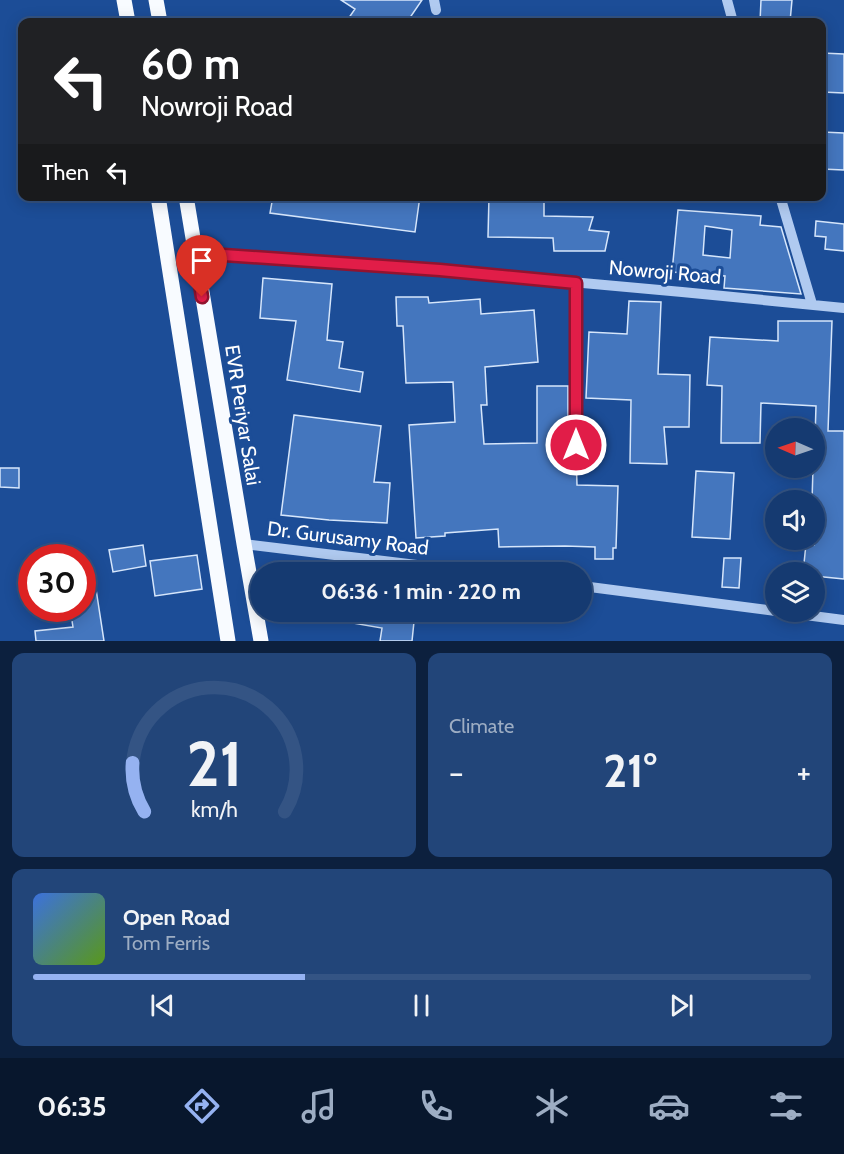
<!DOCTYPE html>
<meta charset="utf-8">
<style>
body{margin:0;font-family:Cabin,sans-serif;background:#224579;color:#f1f3f6;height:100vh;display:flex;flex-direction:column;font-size:22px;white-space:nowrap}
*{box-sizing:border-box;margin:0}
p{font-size:20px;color:#9dadc3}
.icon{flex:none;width:33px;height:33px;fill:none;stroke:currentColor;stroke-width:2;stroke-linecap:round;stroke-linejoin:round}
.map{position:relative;height:641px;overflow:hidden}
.details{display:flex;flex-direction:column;gap:12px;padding:12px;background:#0c203e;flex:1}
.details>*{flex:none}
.guide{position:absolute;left:18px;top:18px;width:808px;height:183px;border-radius:12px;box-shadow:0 3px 15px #0003,0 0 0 2px #345484;background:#202124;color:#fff;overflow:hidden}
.needle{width:39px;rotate:272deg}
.controls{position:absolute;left:765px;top:418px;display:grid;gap:12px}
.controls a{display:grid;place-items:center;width:60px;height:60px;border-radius:50%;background:#153a71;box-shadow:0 3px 15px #0003,0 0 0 2px #345484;font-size:30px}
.speed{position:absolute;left:18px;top:544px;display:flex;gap:12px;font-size:30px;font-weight:700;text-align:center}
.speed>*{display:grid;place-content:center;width:78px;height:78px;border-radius:50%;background:#153a71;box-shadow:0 3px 15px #0003,0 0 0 2px #345484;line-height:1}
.speed .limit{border:9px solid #d22;background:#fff;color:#111}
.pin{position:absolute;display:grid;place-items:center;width:51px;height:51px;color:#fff;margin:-62px -26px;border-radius:50% 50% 50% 0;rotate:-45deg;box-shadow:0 0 6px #0007}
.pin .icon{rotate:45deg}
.me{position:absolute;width:66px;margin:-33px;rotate:0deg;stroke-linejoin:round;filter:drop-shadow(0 0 4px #0008)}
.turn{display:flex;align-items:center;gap:21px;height:126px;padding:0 24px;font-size:27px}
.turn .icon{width:78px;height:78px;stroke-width:2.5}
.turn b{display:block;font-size:42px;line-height:51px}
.then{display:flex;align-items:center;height:57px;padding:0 24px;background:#0003;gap:12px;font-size:22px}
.big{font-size:45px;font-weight:700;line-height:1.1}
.details .widget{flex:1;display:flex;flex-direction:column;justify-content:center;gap:9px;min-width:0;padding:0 21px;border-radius:12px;background:#224579}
.details .dial{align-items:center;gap:0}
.dial svg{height:156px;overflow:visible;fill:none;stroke:#345484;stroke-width:7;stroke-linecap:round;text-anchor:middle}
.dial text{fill:#f1f3f6;stroke:none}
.song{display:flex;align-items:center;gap:18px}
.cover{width:72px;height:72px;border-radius:9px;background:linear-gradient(135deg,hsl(220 70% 55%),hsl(90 70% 35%))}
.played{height:6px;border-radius:3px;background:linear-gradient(90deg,#95b2f1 35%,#345484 35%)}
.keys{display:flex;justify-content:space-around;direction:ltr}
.heat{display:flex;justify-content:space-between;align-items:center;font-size:33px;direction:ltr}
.details .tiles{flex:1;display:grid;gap:12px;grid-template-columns:1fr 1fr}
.widget:last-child{grid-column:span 2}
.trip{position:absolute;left:250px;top:562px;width:342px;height:60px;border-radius:30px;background:#153a71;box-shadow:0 3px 15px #0003,0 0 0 2px #345484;font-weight:700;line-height:60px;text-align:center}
.menu{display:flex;height:96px;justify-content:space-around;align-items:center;background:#08172d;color:#9dadc3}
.menu .icon{width:42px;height:42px}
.menu .current{color:#95b2f1}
.menu b{font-size:27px;color:#f1f3f6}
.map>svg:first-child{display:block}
.building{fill:#4476be;stroke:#d6e6fb;stroke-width:1.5;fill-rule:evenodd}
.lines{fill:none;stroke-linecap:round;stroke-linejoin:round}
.minor{stroke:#b0caf0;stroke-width:10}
.major{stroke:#f8fbff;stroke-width:15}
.route-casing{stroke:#92132f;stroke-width:15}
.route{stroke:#e11d48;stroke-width:10}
.labels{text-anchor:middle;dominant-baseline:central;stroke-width:6;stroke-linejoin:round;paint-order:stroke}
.street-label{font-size:20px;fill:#fff;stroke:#1c4d97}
</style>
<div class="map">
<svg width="844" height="641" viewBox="0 0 844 641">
<rect width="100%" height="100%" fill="#1c4d97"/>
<path class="building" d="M 341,0 L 422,0 L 407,22 L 346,22 L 355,9 Z
M 761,0 L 792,0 L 790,22 L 760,22 Z
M 822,53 L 844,54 L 844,93 L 822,92 Z
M 822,132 L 844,133 L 844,170 L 822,169 Z
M 273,196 L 420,196 L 415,232 L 270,213 Z
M 489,196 L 544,196 L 544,216 L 593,217 L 589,230 L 609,232 L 605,251 L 554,251 L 553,238 L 488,237 Z
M 678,210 L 761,216 L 760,225 L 781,227 L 801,294 L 724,288 L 725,276 L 672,272 ZM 705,226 L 732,230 L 730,258 L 703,255 Z
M 816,221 L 844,224 L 844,251 L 825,249 L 826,237 L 815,236 Z
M 263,278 L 332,284 L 327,340 L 343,342 L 339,368 L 363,372 L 360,392 L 287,380 L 296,321 L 260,318 Z
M 396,297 L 428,297 L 429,303 L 480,299 L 481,314 L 534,310 L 538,362 L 485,367 L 487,405 L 481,405 L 484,444 L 537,443 L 537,386 L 568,386 L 568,450 L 576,452 L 577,485 L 618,486 L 616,548 L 613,548 L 613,559 L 595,559 L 595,547 L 565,546 L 499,547 L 498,529 L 445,533 L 445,536 L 416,538 L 409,425 L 455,422 L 453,382 L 406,383 L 403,326 L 397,326 Z
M 629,301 L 661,302 L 658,374 L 690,375 L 689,427 L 664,427 L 667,464 L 630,463 L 631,400 L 586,398 L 589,332 L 627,334 Z
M 778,321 L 832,321 L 828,431 L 844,431 L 844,579 L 814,576 L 814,573 L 803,573 L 806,544 L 814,545 L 814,501 L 812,501 L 813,468 L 814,468 L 816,406 L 761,403 L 760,443 L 721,443 L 722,386 L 707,385 L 710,337 L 778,341 Z
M 294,415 L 381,426 L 374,482 L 390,483 L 387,523 L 329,520 L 281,515 Z
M 0,468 L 19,468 L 19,488 L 0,487 Z
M 696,471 L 734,473 L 730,539 L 692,537 Z
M 143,545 L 146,566 L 113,572 L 109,550 Z
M 197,555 L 202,589 L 155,596 L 150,561 Z
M 724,558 L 741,558 L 739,588 L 722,587 Z
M 96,589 L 104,641 L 36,641 L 35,631 L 73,627 L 70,609 L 82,609 L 82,591 Z
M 336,612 L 415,612 L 412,641 L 380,641 L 382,628 L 335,620 Z"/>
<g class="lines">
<path class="minor" d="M 434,0 L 436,10
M 727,0 L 733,22
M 780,196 L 812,304
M 195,253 L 440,270 L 682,292 L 844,308
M 576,445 L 576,283
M 244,544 L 483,573
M 582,586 L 776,611
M 782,612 L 844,620"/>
<path class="major" d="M 124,0 L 128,22
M 156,0 L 160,22
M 158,196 L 228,641
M 186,196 L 244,544 L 261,641"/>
</g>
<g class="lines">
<g class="route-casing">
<path id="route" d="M 202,297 L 195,253 L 440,270 L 576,283 L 576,445"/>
</g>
<use href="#route" class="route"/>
</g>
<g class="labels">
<g class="street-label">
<text transform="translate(665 272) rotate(5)">Nowroji Road</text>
<text transform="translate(243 415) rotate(81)">EVR Periyar Salai</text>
<text transform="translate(348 538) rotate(7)">Dr. Gurusamy Road</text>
</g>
</g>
</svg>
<div class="controls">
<a><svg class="needle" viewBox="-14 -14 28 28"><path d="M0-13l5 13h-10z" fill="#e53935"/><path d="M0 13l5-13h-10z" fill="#9dadc3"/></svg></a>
<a><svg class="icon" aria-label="sound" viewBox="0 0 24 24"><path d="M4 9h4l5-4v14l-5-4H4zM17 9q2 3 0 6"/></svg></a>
<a><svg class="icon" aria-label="layers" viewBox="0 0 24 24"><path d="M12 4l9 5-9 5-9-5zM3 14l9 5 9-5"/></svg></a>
</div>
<div class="speed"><div class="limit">30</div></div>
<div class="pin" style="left:202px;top:297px;background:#d93025"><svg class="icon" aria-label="arrive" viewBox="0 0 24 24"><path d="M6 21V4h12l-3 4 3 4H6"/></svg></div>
<svg class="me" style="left:576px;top:445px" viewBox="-20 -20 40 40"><circle r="17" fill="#e11d48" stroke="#fff" stroke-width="3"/><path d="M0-11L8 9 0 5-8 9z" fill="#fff"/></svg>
<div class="trip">06:36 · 1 min · 220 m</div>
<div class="guide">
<div class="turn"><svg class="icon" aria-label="left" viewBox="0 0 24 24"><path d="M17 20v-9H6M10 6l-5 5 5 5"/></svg><div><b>60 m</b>Nowroji Road</div></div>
<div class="then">Then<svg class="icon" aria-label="left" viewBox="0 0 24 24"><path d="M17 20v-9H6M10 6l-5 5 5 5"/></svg></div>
</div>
</div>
<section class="details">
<div class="tiles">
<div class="widget dial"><svg viewBox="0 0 100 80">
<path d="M14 69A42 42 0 1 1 86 69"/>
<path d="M14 69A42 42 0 0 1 8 44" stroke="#95b2f1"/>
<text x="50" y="56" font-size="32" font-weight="700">21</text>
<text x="50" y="72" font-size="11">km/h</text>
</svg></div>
<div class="widget"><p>Climate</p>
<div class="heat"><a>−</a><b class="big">21°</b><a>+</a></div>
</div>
<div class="widget">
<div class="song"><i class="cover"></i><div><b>Open Road</b><p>Tom Ferris</p></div></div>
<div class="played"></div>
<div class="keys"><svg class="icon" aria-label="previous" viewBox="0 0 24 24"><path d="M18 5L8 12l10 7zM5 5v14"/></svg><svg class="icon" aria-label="pause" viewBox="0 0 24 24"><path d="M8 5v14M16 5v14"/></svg><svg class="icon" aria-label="next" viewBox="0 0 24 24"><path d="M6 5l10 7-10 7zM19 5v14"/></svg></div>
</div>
</div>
</section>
<nav class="menu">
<b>06:35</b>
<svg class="icon current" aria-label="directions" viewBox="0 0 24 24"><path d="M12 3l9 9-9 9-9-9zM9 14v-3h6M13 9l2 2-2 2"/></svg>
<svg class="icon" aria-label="music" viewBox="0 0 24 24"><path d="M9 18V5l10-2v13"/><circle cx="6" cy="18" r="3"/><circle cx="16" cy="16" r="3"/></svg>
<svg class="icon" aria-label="phone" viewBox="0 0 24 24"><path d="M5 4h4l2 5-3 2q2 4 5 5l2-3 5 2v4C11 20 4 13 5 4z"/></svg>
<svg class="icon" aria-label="climate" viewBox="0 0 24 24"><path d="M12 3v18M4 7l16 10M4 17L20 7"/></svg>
<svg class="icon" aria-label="car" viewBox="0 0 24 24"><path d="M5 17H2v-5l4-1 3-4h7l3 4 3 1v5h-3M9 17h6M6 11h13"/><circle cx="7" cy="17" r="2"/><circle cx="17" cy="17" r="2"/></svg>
<svg class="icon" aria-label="filters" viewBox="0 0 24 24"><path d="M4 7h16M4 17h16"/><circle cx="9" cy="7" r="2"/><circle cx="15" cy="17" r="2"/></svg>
</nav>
